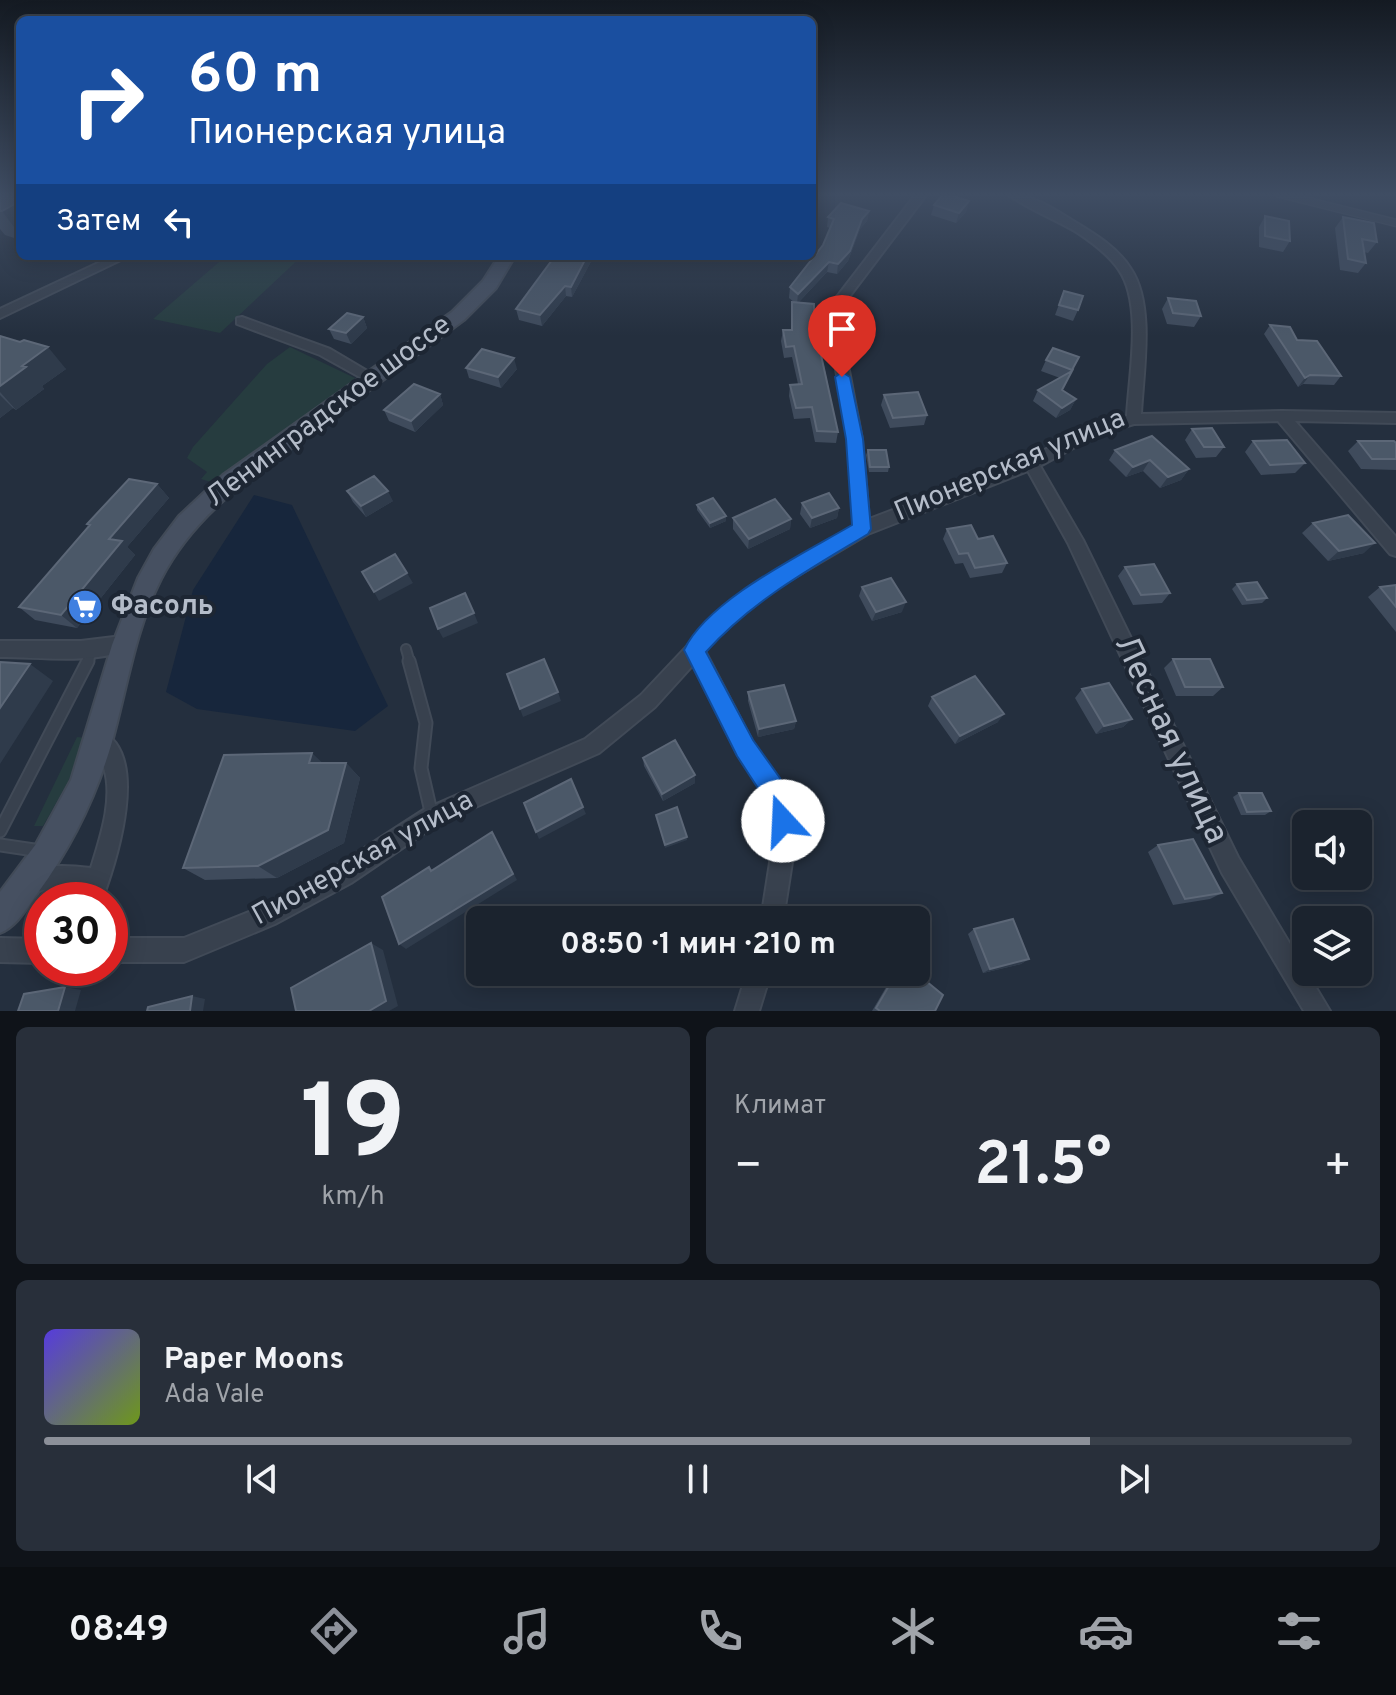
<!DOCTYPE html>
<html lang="ru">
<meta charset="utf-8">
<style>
body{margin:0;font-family:Overpass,sans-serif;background:#282f3a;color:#f1f3f6;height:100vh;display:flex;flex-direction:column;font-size:30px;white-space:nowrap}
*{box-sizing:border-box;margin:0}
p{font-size:26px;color:#a0a4aa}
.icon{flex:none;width:44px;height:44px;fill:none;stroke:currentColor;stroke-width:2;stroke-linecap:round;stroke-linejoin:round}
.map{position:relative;height:1011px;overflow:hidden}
.panel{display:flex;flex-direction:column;gap:16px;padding:16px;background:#0f1319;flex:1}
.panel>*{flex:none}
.top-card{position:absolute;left:16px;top:16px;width:800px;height:244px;border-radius:12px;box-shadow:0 4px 20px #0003,0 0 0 2px #39404a;background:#1a4fa0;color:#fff;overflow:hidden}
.fabs{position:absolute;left:1292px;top:810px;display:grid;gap:16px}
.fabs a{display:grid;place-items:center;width:80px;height:80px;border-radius:12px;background:#1b232e;box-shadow:0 4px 20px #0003,0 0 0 2px #39404a;font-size:40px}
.speed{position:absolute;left:24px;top:882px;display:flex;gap:16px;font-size:40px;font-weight:700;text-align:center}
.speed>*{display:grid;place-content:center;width:104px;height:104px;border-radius:50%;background:#1b232e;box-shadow:0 4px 20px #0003,0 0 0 2px #39404a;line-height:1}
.speed .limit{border:12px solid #d22;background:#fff;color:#111}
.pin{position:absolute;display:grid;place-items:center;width:68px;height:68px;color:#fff;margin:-82px -34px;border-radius:50% 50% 50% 0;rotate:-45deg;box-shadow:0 0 8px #0007}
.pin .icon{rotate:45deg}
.me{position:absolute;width:88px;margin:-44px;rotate:340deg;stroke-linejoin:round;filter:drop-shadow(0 0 6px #0008)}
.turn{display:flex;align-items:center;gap:28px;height:168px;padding:0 40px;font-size:36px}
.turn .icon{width:104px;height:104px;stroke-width:2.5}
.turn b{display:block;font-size:56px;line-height:68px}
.then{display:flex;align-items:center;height:76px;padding:0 40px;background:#0003;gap:16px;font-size:30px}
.big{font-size:60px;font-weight:700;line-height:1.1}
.panel .widget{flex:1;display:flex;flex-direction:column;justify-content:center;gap:12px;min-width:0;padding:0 28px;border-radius:12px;background:#282f3a}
.panel .dial{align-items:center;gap:0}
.dial b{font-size:104px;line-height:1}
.song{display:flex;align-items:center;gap:24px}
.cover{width:96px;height:96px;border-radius:12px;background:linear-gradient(135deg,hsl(250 70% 55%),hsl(80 70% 35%))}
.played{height:8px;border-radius:4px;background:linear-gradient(90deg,#8c9099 80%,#39404a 80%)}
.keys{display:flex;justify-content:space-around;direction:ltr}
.heat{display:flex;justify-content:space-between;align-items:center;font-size:44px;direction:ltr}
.panel .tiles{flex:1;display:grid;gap:16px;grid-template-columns:1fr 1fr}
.widget:last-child{grid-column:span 2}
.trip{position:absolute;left:466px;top:906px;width:464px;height:80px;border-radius:12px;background:#1b232e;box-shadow:0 4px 20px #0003,0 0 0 2px #39404a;font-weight:700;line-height:80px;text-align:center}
.dock{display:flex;height:128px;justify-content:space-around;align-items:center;background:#0b0e12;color:#a0a4aa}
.dock .icon{width:56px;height:56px}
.dock .active{color:#8c9099}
.dock b{font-size:36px;color:#f1f3f6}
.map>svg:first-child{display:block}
.green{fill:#263c3f}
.water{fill:#17263c}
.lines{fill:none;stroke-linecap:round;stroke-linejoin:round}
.lane-far2-casing{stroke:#414a57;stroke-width:9}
.lane-far1-casing{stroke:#414a57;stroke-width:12}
.lane-casing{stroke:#414a57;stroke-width:15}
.street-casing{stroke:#414a57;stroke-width:4}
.secondary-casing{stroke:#414a57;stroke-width:4}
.lane-far2{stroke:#38414e;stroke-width:6}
.lane-far1{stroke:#38414e;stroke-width:8}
.lane{stroke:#38414e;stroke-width:11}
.street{fill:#38414e;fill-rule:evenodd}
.secondary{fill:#465061;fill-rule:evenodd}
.wall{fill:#3f4b5c}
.shaded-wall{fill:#2f3b4b}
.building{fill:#4b5868;stroke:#5c6777;stroke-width:2}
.route{fill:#1a73e8;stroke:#114b97;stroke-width:2}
.labels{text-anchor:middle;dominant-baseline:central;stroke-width:8;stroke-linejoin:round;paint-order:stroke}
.street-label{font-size:28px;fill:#b4bcc9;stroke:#1d2633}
.poi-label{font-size:28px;font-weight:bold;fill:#b4bcc9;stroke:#1d2633;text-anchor:start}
.near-street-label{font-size:34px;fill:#b4bcc9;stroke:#1d2633}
</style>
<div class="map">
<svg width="1396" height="1011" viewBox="0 0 1396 1011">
<rect width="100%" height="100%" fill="#242f3e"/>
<path class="green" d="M 226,256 L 302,256 L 220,333 L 153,319 Z
M 290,347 L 357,379 L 214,483 L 201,479 L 207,472 L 187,458 L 193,447 L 267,364 Z
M 77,737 L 86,738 L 68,782 L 43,826 L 34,826 Z"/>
<path class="water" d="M 254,495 L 292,505 L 388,706 L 355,731 L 197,709 L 166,692 L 193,590 Z"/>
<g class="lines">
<g class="lane-far2-casing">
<path id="lane-far2" d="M 1280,194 L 1396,223"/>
</g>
<g class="lane-far1-casing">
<path id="lane-far1" d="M 406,649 L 410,663
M 87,663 L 93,651"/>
</g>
<g class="lane-casing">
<path id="lane" d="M 409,661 L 426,723 L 421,768 L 432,816
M 0,831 L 88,661
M 0,845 L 41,851"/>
</g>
<g class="street-casing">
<path id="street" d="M 916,194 L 927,194 L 846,301 L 840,323 L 862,439 L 869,519 L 1026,460 L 1087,427 L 1127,416 C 1129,376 1143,304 1119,270 C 1109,255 1093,243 1078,233 C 1056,219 1028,210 1008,194 C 1032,194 1054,209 1075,222 C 1095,234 1118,248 1131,269 C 1155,305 1143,372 1141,414 L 1282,411 L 1396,413 L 1396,423 L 1295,421 L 1396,537 L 1396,556 L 1390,554 L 1278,421 L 1134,424 L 1097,435 L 1040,466 L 1083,540 L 1238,857 L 1330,1011 L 1304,1011 L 1222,873 L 1068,543 L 1028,471 L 868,534 L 763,596 L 733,620 L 705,651 L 752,741 L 778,780 L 794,821 L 793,856 L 783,920 L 761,920 L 771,856 L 772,821 L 763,793 L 738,755 L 693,665 L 655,707 L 599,753 L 439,823 L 351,883 L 275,924 L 184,962 L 110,962 L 110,938 L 184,938 L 259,908 L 335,867 L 425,809 L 585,739 L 641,695 L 721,610 L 751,586 L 854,526 L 848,439 L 828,323 L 836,298 Z
M 113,256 L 129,256 L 0,318 L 0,309 Z
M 242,317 L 330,349 L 379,378 L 377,381 L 367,381 L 320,355 L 237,324 L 237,318 Z
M 122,636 L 128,638 L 131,644 L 128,650 C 90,664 40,657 0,657 L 0,641 L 81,641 Z
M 99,730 C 152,752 116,862 102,900 L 80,900 L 84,889 L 61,886 L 30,893 L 22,890 L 19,882 L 22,874 C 46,864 66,865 91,868 C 100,838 114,799 104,768 C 101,757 93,750 89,740 L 92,733 Z
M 0,938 L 42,939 L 42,963 L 0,962 Z
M 747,972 L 771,972 L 759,1011 L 735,1011 Z"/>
</g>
<g class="secondary-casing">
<path id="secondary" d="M 499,256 L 515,256 L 496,288 L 464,320 L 239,487 C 207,513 180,542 161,579 C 135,630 127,688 112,742 C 96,797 71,848 37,894 C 26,909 17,926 0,933 L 0,892 L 36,844 L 71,780 L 112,645 L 138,578 L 154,549 L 179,516 L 223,475 L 452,312 L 483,281 Z"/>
</g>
<use href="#lane-far2" class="lane-far2"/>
<use href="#lane-far1" class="lane-far1"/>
<use href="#lane" class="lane"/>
<use href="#street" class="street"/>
<use href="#secondary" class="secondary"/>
</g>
<path class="wall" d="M 20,194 L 20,240 L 5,235 L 0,229 L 0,195 Z
M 969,201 L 966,212 L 956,223 L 931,215 L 934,205 Z
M 869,211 L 867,221 L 860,229 L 848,261 L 837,274 L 827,272 L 798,303 L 824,346 L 822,356 L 838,432 L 836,443 L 815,442 L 810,418 L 794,419 L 789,396 L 790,385 L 798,384 L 792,357 L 784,358 L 781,341 L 783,330 L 791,330 L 792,302 L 795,303 L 789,298 L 790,287 L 823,245 L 830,228 L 827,227 L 828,217 Z
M 1265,216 L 1290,241 L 1283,252 L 1259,247 L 1259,227 Z
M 1343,217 L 1377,242 L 1368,253 L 1364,252 L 1366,263 L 1358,273 L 1340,270 L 1335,228 Z
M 555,256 L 594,256 L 572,297 L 566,296 L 542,326 L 519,320 L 516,309 Z
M 1064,291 L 1078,310 L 1073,321 L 1055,315 Z
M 1168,298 L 1201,316 L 1194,327 L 1167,324 L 1162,309 Z
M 363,317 L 367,328 L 351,344 L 334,339 L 329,329 Z
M 1270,325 L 1297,340 L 1341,376 L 1334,385 L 1303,384 L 1298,387 L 1264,334 Z
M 0,336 L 20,342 L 66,369 L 42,386 L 44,389 L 16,410 L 13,408 L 0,418 Z
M 1079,357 L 1062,390 L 1076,399 L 1070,410 L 1056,418 L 1033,401 L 1038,390 L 1060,378 L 1041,371 L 1046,360 Z
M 466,368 L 517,369 L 501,388 L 469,378 Z
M 440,394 L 443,405 L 415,432 L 389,421 L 384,410 Z
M 884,395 L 927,415 L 924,425 L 890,428 L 881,405 Z
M 1192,429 L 1224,447 L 1216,457 L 1196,458 L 1185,440 Z
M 1253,441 L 1305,463 L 1295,473 L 1261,475 L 1245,452 Z
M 1358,441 L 1396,443 L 1396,470 L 1361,469 L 1348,451 Z
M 868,450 L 889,467 L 888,472 L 869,472 L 866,455 Z
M 1115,450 L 1189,469 L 1181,480 L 1160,488 L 1143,471 L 1126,477 L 1109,460 Z
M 157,484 L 169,498 L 127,547 L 135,555 L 77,628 L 35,620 L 19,607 L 89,526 L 87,524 Z
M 347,491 L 393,501 L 366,517 L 353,502 Z
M 802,503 L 839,508 L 837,518 L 810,528 L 800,514 Z
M 697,505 L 726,521 L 710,528 L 697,510 Z
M 733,518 L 791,519 L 790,529 L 748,549 L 733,529 Z
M 1313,523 L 1364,553 L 1328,561 L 1302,533 Z
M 947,529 L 978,539 L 1007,563 L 1002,573 L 970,578 L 963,563 L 955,564 L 943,539 Z
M 1125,567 L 1170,593 L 1162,603 L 1133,605 L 1118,576 Z
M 1237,584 L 1267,598 L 1262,603 L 1242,605 L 1232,589 Z
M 1396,585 L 1396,632 L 1368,597 L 1380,587 Z
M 862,587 L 902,612 L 872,621 L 859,596 Z
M 1173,659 L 1223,687 L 1213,696 L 1176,696 L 1164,668 Z
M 1082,689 L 1132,719 L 1123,727 L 1096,734 L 1075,698 Z
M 748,692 L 796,721 L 794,729 L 758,737 L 748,701 Z
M 932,697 L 998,722 L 955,744 L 928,706 Z
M 643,758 L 695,775 L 695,783 L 663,801 L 644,766 Z
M 323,763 L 346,763 L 360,778 L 344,843 L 277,878 L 205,880 L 183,868 Z
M 1239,793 L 1271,811 L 1265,815 L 1241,815 L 1233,797 Z
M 1158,845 L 1222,893 L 1210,899 L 1173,905 L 1148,852 Z
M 974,929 L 1029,959 L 1021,964 L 983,973 L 968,934 Z
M 895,972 L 915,972 L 935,1011 L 872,1011 Z"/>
<path class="shaded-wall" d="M 20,201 L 20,235 L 2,211 Z
M 969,201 L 966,212 L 956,223 L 959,213 Z
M 869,211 L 867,221 L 860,229 L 848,261 L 837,274 L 838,264 L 862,219 Z
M 587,256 L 594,256 L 572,297 L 571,287 Z
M 829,262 L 827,272 L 797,304 L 798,294 Z
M 565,286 L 566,296 L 542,326 L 540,315 Z
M 363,317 L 367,328 L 351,344 L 346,333 Z
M 48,347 L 66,369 L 42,386 L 44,389 L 16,410 L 0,392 L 0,386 L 22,366 Z
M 514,358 L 517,369 L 501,388 L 498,377 Z
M 1310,375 L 1303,384 L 1298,387 L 1305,378 Z
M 440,394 L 443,405 L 415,432 L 411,421 Z
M 0,395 L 13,408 L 0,418 Z
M 1076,399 L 1070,410 L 1056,418 L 1062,408 Z
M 1150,460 L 1143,471 L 1126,477 L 1133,467 Z
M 1189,469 L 1181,480 L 1160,488 L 1168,477 Z
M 157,484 L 169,498 L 127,547 L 135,555 L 77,628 L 61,615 L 109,539 Z
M 388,491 L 393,501 L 366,517 L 361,506 Z
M 839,508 L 837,518 L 810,528 L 812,518 Z
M 726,516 L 726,521 L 710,528 L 710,523 Z
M 791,519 L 790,529 L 748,549 L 749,539 Z
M 1375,543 L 1364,553 L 1328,561 L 1339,551 Z
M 407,573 L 413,583 L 379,601 L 374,592 Z
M 906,602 L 902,612 L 872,621 L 876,612 Z
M 474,613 L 478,623 L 443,638 L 438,629 Z
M 30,664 L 53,681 L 0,764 L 0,708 Z
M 558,692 L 561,701 L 523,717 L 520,709 Z
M 1004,714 L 998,722 L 955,744 L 960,736 Z
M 1132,719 L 1123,727 L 1096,734 L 1104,726 Z
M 796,721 L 794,729 L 758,737 L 759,729 Z
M 312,753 L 328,768 L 309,763 Z
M 346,763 L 360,778 L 344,843 L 277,878 L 258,866 Z
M 695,775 L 695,783 L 663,801 L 662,794 Z
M 583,807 L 586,814 L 539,839 L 536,832 Z
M 492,832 L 517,880 L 406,949 L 399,944 Z
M 687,837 L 687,840 L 665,848 L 665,845 Z
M 371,943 L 383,950 L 398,1006 L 389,1011 L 369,1011 Z
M 1029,959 L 1021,964 L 983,973 L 990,969 Z
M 65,987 L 81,990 L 75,1011 L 58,1011 Z
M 192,996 L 205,999 L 203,1011 L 190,1011 Z"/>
<path class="building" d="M 2,194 L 20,194 L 20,201 L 2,211 L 0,211 L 0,195 Z
M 943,194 L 947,194 L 969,201 L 959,213 L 934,205 Z
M 841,203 L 869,211 L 862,219 L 850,251 L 838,264 L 829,262 L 798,294 L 790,287 L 823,245 L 834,219 L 828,217 Z
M 1265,216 L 1289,221 L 1290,241 L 1265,236 Z
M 1343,217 L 1374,223 L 1377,242 L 1362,239 L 1366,263 L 1348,259 Z
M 555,256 L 587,256 L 571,287 L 565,286 L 540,315 L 516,309 Z
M 1064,291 L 1083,296 L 1078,310 L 1059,305 Z
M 1168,298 L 1196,301 L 1201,316 L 1173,313 Z
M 792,302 L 814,304 L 814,329 L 820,329 L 824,346 L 819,346 L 838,432 L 817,431 L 812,407 L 796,408 L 790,385 L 802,384 L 794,346 L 786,347 L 783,330 L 792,330 Z
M 347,313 L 363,317 L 346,333 L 329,329 Z
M 1270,325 L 1290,327 L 1297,340 L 1317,341 L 1341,376 L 1310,375 L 1305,378 Z
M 0,336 L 20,342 L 24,340 L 48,347 L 22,366 L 26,367 L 0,386 Z
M 1053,348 L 1079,357 L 1072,370 L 1046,360 Z
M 482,349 L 514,358 L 498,377 L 466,368 Z
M 1072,371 L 1062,390 L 1076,399 L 1062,408 L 1038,390 Z
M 414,384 L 440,394 L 411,421 L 384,410 Z
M 918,392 L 927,415 L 893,418 L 884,395 Z
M 1212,428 L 1224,447 L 1204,447 L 1192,429 Z
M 1152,436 L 1189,469 L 1168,477 L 1150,460 L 1133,467 L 1115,450 Z
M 1287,440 L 1305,463 L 1270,465 L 1253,441 Z
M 1358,441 L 1394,441 L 1396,443 L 1396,459 L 1372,459 Z
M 868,450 L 886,450 L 889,467 L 870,467 Z
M 374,476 L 388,491 L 361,506 L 347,491 Z
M 129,479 L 157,484 L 109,539 L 122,541 L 61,615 L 19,607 L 90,525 L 87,524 Z
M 829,493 L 839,508 L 812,518 L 802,503 Z
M 713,498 L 726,516 L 710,523 L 697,505 Z
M 775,499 L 791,519 L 749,539 L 733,518 Z
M 1348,515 L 1375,543 L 1339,551 L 1313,523 Z
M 971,525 L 978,539 L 993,536 L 1007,563 L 975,568 L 968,553 L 959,554 L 947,529 Z
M 395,554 L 407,573 L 374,592 L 362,572 Z
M 1154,564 L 1170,593 L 1141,595 L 1125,567 Z
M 891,578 L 906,602 L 876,612 L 862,587 Z
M 1257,582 L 1267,598 L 1247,600 L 1237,584 Z
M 1396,585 L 1396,607 L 1380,587 Z
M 465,593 L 474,613 L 438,629 L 430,608 Z
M 544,659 L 558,692 L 520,709 L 507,674 Z
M 1173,659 L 1210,659 L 1223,687 L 1185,687 Z
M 0,662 L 30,664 L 0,708 Z
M 975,676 L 1004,714 L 960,736 L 932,697 Z
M 1109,683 L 1132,719 L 1104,726 L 1082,689 Z
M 784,685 L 796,721 L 759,729 L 748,692 Z
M 675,740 L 695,775 L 662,794 L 643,758 Z
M 312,753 L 309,763 L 346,763 L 328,830 L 258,866 L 183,868 L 224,755 Z
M 571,779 L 583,807 L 536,832 L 524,803 Z
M 1239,793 L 1262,793 L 1271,811 L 1247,812 Z
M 677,807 L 687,837 L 665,845 L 656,815 Z
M 492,832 L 513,874 L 399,944 L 382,897 L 429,867 L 431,871 Z
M 1193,839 L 1222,893 L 1185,899 L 1158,845 Z
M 1013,919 L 1029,959 L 990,969 L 974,929 Z
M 371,943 L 386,1001 L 369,1011 L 296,1011 L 291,988 Z
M 897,972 L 915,972 L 943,995 L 935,1011 L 880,1011 L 876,1008 Z
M 65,987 L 58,1011 L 18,1011 L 24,994 Z
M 192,996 L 190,1011 L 147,1011 L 148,1007 Z"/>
<linearGradient id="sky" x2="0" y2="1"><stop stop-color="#141a22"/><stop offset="0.58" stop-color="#3f4d63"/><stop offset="1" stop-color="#3f4d63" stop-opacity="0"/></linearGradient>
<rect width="1396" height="336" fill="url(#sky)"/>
<path class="route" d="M 842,372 L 850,377 L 863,439 L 871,529 L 868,534 C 810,569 753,600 706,652 L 753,740 L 780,778 L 795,821 L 791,829 L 783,833 L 774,829 L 761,793 L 737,756 L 684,650 C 708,599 805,553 852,525 L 846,439 L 835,377 Z"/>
<defs>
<g id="supermarket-disc" transform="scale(1.8)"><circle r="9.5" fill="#3f7fe0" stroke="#1d2633"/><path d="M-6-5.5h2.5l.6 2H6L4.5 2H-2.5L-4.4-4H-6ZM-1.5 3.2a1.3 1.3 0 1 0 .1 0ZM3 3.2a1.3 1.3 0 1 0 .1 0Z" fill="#fff"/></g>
</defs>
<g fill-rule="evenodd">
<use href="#supermarket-disc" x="85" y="607"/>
</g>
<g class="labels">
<g class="street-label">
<text transform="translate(329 412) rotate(-37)">Ленинградское шоссе</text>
<text transform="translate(1010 466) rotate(-23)">Пионерская улица</text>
<text transform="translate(363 859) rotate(-29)">Пионерская улица</text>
</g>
<g class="poi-label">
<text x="111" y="607">Фасоль</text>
</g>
<g class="near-street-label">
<text transform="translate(1170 740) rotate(65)">Лесная улица</text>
</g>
</g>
</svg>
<div class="fabs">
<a><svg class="icon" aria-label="sound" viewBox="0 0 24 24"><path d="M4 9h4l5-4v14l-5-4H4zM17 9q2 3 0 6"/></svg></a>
<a><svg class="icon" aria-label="layers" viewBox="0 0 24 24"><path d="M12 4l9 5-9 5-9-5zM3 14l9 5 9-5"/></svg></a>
</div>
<div class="speed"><div class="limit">30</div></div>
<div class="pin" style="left:842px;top:377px;background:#d93025"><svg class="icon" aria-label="arrive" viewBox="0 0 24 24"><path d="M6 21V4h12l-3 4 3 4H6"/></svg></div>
<svg class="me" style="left:783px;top:821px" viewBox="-20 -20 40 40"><circle r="19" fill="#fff"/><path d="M0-13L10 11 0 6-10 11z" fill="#1a73e8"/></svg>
<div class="trip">08:50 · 1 мин · 210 m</div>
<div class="top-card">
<div class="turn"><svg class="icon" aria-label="right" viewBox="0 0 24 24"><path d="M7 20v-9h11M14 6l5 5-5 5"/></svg><div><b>60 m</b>Пионерская улица</div></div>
<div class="then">Затем<svg class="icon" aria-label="left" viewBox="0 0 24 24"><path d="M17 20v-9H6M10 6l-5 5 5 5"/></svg></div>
</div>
</div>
<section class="panel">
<div class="tiles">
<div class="widget dial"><b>19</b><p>km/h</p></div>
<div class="widget"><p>Климат</p>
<div class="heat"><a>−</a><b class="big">21.5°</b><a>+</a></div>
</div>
<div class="widget">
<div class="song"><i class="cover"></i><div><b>Paper Moons</b><p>Ada Vale</p></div></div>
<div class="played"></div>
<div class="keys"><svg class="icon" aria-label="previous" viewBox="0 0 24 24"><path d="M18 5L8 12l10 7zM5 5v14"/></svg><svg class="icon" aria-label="pause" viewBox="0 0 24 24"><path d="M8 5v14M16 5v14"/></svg><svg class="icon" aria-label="next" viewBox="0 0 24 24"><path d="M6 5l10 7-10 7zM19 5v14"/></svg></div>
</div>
</div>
</section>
<nav class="dock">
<b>08:49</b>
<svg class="icon active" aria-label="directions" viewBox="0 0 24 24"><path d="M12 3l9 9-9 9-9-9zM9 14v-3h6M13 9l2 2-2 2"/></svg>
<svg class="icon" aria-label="music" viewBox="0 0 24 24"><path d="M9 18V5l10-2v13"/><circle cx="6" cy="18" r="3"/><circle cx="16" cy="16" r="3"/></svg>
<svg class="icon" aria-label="phone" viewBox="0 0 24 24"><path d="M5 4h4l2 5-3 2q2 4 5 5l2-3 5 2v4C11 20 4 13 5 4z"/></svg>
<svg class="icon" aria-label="climate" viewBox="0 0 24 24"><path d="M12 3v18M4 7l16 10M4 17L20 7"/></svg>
<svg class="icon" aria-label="car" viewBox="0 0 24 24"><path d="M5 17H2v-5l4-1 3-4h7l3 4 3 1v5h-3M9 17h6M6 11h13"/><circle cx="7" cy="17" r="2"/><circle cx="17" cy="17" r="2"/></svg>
<svg class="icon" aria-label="filters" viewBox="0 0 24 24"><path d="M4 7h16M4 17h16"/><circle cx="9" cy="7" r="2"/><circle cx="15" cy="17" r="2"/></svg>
</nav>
